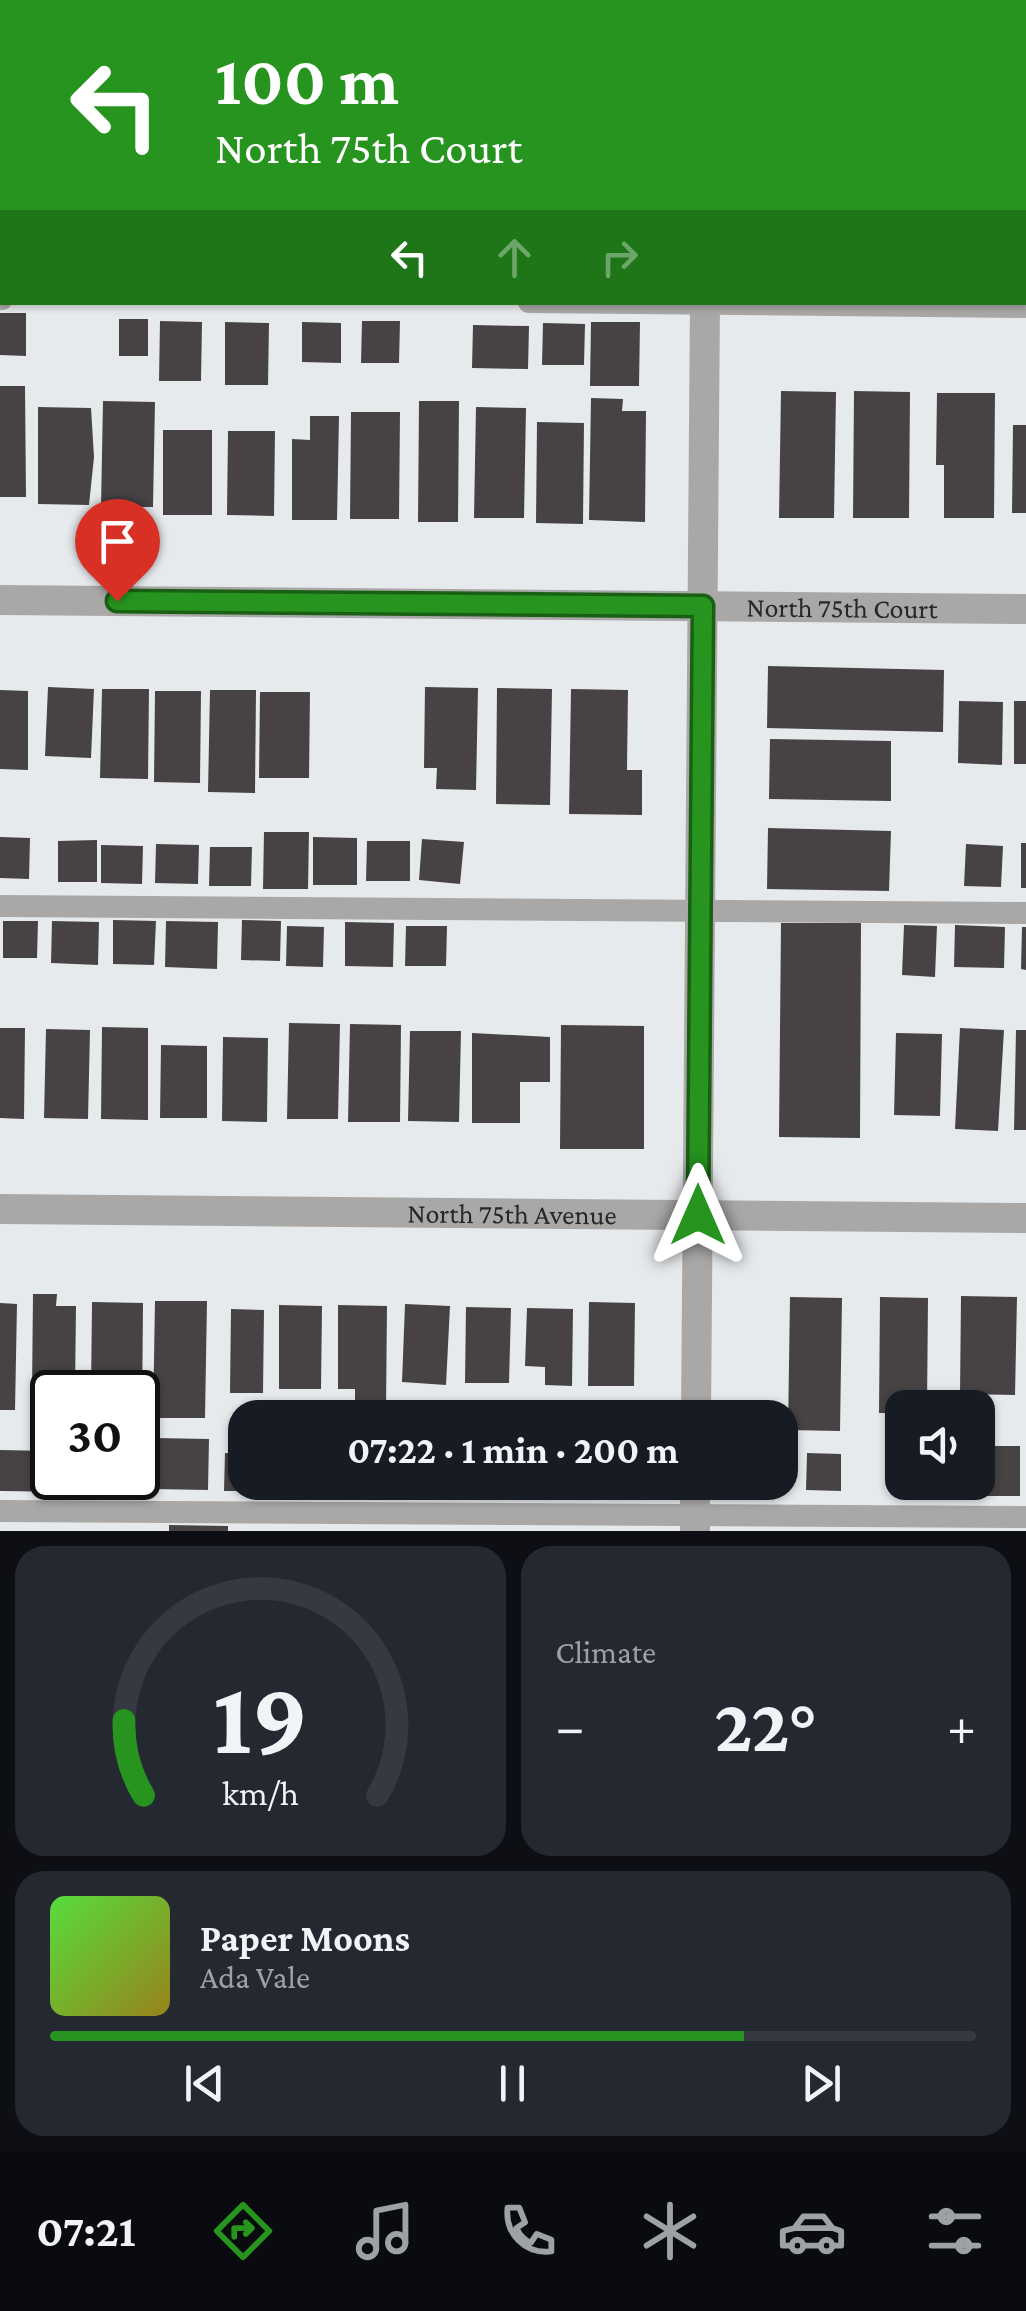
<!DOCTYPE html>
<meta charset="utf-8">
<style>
body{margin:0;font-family:"Crimson Pro",serif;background:#242831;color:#f1f3f6;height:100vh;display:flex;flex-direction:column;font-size:38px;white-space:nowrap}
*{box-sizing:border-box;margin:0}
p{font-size:32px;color:#9ea1a6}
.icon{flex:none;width:55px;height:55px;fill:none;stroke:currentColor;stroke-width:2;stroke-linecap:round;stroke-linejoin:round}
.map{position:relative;height:1531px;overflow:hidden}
.drawer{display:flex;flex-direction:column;gap:15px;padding:15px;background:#0d0f14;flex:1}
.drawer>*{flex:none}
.guide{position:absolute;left:0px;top:0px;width:1028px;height:305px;box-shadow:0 2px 8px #0004;background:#26941f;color:#fff;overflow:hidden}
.fabs{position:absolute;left:885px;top:1390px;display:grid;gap:20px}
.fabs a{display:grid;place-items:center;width:110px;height:110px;border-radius:20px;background:#171b24;box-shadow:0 2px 8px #0004;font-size:50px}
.speed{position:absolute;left:30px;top:1370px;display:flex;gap:20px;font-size:50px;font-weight:700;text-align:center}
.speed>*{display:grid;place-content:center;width:130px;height:130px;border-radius:50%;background:#171b24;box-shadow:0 2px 8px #0004;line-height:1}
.speed .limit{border:5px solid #111;border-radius:15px;background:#fff;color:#111}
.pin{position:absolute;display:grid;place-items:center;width:85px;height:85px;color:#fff;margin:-102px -42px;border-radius:50% 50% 50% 0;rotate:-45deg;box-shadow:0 0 10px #0007}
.pin .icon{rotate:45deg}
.me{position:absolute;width:110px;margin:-55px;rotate:0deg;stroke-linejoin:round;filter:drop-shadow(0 0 8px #0008)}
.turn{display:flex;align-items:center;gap:35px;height:210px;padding:0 50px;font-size:45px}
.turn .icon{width:130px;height:130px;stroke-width:2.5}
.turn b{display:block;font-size:70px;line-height:85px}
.lanes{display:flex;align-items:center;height:95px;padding:0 50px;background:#0003;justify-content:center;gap:50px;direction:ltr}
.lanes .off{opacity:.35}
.big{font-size:75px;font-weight:700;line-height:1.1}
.drawer .widget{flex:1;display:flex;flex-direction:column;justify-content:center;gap:15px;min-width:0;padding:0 35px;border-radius:30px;background:#242831}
.drawer .dial{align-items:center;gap:0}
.dial svg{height:260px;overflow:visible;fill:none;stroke:#363941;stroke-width:7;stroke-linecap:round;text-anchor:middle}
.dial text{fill:#f1f3f6;stroke:none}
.song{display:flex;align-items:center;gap:30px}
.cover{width:120px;height:120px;border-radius:15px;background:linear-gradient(135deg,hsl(110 70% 55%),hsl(50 70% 35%))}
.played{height:10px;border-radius:5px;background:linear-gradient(90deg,#26941f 75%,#363941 75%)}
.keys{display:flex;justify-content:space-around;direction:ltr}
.heat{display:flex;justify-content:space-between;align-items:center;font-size:55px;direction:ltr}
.drawer .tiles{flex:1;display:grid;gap:15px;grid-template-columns:1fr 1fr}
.widget:last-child{grid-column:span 2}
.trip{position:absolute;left:228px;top:1400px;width:570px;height:100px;border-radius:30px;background:#171b24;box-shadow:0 2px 8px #0004;font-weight:700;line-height:100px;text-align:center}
.menu{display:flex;height:160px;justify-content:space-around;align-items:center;background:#090b0e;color:#9ea1a6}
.menu .icon{width:70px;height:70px}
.menu .selected{color:#26941f}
.menu b{font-size:45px;color:#f1f3f6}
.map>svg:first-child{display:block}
.green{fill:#c0d5b1}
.building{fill:#474344}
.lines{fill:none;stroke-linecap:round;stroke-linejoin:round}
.service{stroke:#aaa8a7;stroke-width:22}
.minor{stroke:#aaa8a7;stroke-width:30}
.route-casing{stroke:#196014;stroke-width:25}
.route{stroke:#26941f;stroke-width:18}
.labels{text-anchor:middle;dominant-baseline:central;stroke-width:10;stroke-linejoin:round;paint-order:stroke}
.street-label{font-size:28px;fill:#252728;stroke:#e7eaed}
</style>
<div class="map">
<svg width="1026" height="1531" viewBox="0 0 1026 1531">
<rect width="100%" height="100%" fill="#e7eaed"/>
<path class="green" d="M 762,0 L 1026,0 L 1026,286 L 1025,2 Z"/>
<path class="building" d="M 0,313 L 26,313 L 26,356 L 0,355 Z
M 119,319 L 148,319 L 148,356 L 119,356 Z
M 160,321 L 202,322 L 201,381 L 159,381 Z
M 362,321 L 400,321 L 399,363 L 361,363 Z
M 225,322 L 269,323 L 268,385 L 225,385 Z
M 302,322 L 341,323 L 341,363 L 302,362 Z
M 591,322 L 640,322 L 639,386 L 590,386 Z
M 543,323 L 585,324 L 584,365 L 542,365 Z
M 473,325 L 529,326 L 528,369 L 472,368 Z
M 0,386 L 25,386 L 26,497 L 0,497 Z
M 781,391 L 836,392 L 834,518 L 779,518 Z
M 854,391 L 910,392 L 909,518 L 853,518 Z
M 937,393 L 995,393 L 994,518 L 944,518 L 944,465 L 936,465 Z
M 591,398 L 623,399 L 622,411 L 646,411 L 645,522 L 589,520 Z
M 103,401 L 155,402 L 153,507 L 101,507 Z
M 419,401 L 459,401 L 458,522 L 418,522 Z
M 38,407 L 91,408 L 94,457 L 89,505 L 38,504 Z
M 476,407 L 526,408 L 524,518 L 474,518 Z
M 351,412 L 400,412 L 399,519 L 350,519 Z
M 310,416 L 339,416 L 337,520 L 292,520 L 292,439 L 310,440 Z
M 537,422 L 584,423 L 583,524 L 536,523 Z
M 1013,425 L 1026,425 L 1026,513 L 1012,513 Z
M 163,430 L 212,430 L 212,515 L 163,515 Z
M 228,431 L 275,431 L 274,516 L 227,515 Z
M 768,666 L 944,670 L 943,732 L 767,728 Z
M 48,687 L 94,689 L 91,758 L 45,756 Z
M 425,687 L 478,688 L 476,790 L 436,789 L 437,768 L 424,768 Z
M 497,688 L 552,689 L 550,805 L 496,804 Z
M 102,689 L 149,689 L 148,779 L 100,778 Z
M 571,689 L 628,690 L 627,770 L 642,770 L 642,815 L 569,814 Z
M 0,690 L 28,691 L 28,770 L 0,769 Z
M 210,690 L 256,690 L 255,793 L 208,792 Z
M 155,691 L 201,691 L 200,783 L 154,782 Z
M 260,692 L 310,692 L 309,778 L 259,778 Z
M 959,701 L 1003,702 L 1002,765 L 958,763 Z
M 1014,701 L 1026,701 L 1026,764 L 1014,764 Z
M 770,739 L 891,741 L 891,801 L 769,799 Z
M 768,828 L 891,831 L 889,891 L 767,889 Z
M 264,832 L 309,832 L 308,889 L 263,889 Z
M 0,837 L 30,838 L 29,879 L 0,878 Z
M 313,837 L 357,838 L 357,885 L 313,885 Z
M 422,839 L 464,842 L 460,884 L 419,880 Z
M 97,840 L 97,882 L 58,882 L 58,841 Z
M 367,841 L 410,841 L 410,881 L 366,881 Z
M 1021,843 L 1026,843 L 1026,888 L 1021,888 Z
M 156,844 L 199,845 L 198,884 L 155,883 Z
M 966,844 L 1003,846 L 1001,887 L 964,886 Z
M 101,845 L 143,846 L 142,884 L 101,883 Z
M 210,847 L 252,847 L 251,886 L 209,886 Z
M 113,920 L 156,921 L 154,965 L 113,964 Z
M 242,920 L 281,921 L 280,961 L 241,960 Z
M 3,921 L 38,921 L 37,958 L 3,958 Z
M 52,921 L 99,922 L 98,965 L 51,963 Z
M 166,921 L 218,922 L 217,969 L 165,967 Z
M 345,922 L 394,923 L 393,967 L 345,966 Z
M 781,923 L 861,923 L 860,1138 L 779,1137 Z
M 904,925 L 937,926 L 935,977 L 902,975 Z
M 955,925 L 1005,927 L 1004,968 L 954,967 Z
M 287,926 L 324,927 L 323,967 L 286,966 Z
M 406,926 L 447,926 L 446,966 L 405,966 Z
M 1022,927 L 1026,927 L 1026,970 L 1021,969 Z
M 289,1023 L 340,1024 L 338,1119 L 287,1119 Z
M 350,1024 L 401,1025 L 400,1122 L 348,1122 Z
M 561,1025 L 644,1026 L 644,1149 L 560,1149 Z
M 102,1027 L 148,1028 L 148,1120 L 101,1119 Z
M 0,1028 L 25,1028 L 24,1119 L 0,1118 Z
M 960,1028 L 1004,1030 L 998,1131 L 955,1129 Z
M 46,1029 L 90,1030 L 88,1119 L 44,1118 Z
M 1016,1030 L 1026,1030 L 1026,1130 L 1014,1130 Z
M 410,1031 L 461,1031 L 459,1122 L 408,1121 Z
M 472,1033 L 550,1037 L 550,1082 L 520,1082 L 520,1123 L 472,1123 Z
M 896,1033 L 942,1034 L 940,1116 L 894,1115 Z
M 223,1037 L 268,1038 L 267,1122 L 222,1121 Z
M 161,1045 L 207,1046 L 207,1118 L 160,1118 Z
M 33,1294 L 57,1294 L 56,1306 L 76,1306 L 75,1392 L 32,1392 Z
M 961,1296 L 1017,1297 L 1015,1395 L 960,1394 Z
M 790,1297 L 842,1298 L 840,1431 L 788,1430 Z
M 880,1297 L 928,1298 L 927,1408 L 902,1408 L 902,1413 L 879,1413 Z
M 155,1301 L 207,1301 L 205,1418 L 153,1418 Z
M 92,1302 L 143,1303 L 142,1414 L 138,1414 L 138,1392 L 91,1392 Z
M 589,1302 L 635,1303 L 634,1386 L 588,1386 Z
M 0,1303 L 17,1304 L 15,1410 L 0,1410 Z
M 405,1304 L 450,1306 L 446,1385 L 402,1382 Z
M 279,1305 L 322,1306 L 321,1389 L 279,1389 Z
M 338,1305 L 387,1306 L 386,1409 L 355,1408 L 355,1389 L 338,1389 Z
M 466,1307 L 511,1308 L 509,1383 L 465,1383 Z
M 527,1308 L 573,1309 L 572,1386 L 545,1385 L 545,1367 L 525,1366 Z
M 231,1309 L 264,1310 L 263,1393 L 230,1393 Z
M 585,1413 L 630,1414 L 630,1418 L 585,1418 Z
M 155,1438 L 209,1439 L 208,1490 L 154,1489 Z
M 978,1446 L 1020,1446 L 1020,1496 L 969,1496 L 970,1482 L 978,1482 Z
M 0,1450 L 52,1451 L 52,1478 L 71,1478 L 71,1492 L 0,1491 Z
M 225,1453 L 245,1454 L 245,1482 L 247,1486 L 261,1486 L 262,1491 L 224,1491 Z
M 807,1453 L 841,1454 L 841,1491 L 806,1490 Z
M 340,1482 L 374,1482 L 374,1489 L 340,1488 Z
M 407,1482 L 456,1482 L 456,1492 L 407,1491 Z
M 472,1482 L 517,1482 L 517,1491 L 472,1491 Z
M 536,1482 L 577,1482 L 577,1492 L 536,1492 Z
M 583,1482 L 642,1482 L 642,1498 L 583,1497 Z
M 901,1482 L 940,1482 L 940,1496 L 900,1496 Z
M 169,1525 L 228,1526 L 228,1531 L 169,1531 Z"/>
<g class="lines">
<path class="service" d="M 0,299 L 2,299
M 529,302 L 1026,307
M 0,906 L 1026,913
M 0,1511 L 1026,1517"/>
<g class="minor">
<path d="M 708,2 L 708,0"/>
<path id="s1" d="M 0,600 L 1026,609"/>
<path id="s2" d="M 0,1209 L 1026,1218"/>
<path d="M 696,1418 L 705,302"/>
<path d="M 695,1531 L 695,1482"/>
</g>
</g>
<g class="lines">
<g class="route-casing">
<path id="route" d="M 117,601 L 703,606 L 698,1215"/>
</g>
<use href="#route" class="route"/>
</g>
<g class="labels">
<g class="street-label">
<text stroke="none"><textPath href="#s1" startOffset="842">North 75th Court</textPath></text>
<text stroke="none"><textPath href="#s2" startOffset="512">North 75th Avenue</textPath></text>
</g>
</g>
</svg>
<div class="fabs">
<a><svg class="icon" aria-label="sound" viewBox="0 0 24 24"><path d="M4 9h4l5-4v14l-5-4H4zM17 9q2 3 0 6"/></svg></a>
</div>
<div class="speed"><div class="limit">30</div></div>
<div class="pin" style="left:117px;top:601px;background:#d93025"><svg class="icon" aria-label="arrive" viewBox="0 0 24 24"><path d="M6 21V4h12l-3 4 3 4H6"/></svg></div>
<svg class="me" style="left:698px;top:1215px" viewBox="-20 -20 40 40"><path d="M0-17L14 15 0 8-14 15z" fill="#26941f" stroke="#fff" stroke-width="4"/></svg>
<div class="trip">07:22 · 1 min · 200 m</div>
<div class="guide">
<div class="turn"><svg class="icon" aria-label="left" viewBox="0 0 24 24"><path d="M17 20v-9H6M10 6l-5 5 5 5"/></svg><div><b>100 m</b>North 75th Court</div></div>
<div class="lanes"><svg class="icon" aria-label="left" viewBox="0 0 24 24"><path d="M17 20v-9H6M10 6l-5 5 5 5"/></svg><svg class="icon off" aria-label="ahead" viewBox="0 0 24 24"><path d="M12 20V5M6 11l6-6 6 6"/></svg><svg class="icon off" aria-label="right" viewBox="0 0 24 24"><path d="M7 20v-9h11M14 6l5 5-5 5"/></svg></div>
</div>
</div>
<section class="drawer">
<div class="tiles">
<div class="widget dial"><svg viewBox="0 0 100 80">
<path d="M14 69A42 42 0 1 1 86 69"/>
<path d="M14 69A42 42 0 0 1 8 46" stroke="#26941f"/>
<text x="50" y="56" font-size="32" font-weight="700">19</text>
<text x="50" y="72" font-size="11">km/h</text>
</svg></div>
<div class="widget"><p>Climate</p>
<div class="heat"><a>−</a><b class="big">22°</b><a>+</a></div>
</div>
<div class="widget">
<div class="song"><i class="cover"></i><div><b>Paper Moons</b><p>Ada Vale</p></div></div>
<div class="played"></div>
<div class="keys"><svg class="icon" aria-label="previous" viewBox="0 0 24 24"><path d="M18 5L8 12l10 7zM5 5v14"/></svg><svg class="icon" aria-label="pause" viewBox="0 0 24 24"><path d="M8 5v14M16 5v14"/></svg><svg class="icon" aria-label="next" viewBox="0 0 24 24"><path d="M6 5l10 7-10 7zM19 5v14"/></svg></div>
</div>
</div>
</section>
<nav class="menu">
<b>07:21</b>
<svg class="icon selected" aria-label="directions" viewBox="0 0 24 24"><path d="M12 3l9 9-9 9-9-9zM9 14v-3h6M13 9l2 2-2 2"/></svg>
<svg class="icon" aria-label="music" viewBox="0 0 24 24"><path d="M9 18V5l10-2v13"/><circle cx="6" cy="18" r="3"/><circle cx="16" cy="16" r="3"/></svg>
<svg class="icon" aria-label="phone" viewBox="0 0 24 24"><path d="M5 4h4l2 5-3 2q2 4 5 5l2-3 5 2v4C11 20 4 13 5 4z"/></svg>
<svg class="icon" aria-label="climate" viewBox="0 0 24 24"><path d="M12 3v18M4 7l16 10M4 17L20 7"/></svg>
<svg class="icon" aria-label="car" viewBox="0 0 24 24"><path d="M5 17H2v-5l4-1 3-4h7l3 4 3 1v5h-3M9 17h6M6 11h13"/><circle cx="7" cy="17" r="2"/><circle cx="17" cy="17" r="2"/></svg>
<svg class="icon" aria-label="filters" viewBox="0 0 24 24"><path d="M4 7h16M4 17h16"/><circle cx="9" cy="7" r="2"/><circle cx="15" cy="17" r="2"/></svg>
</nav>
